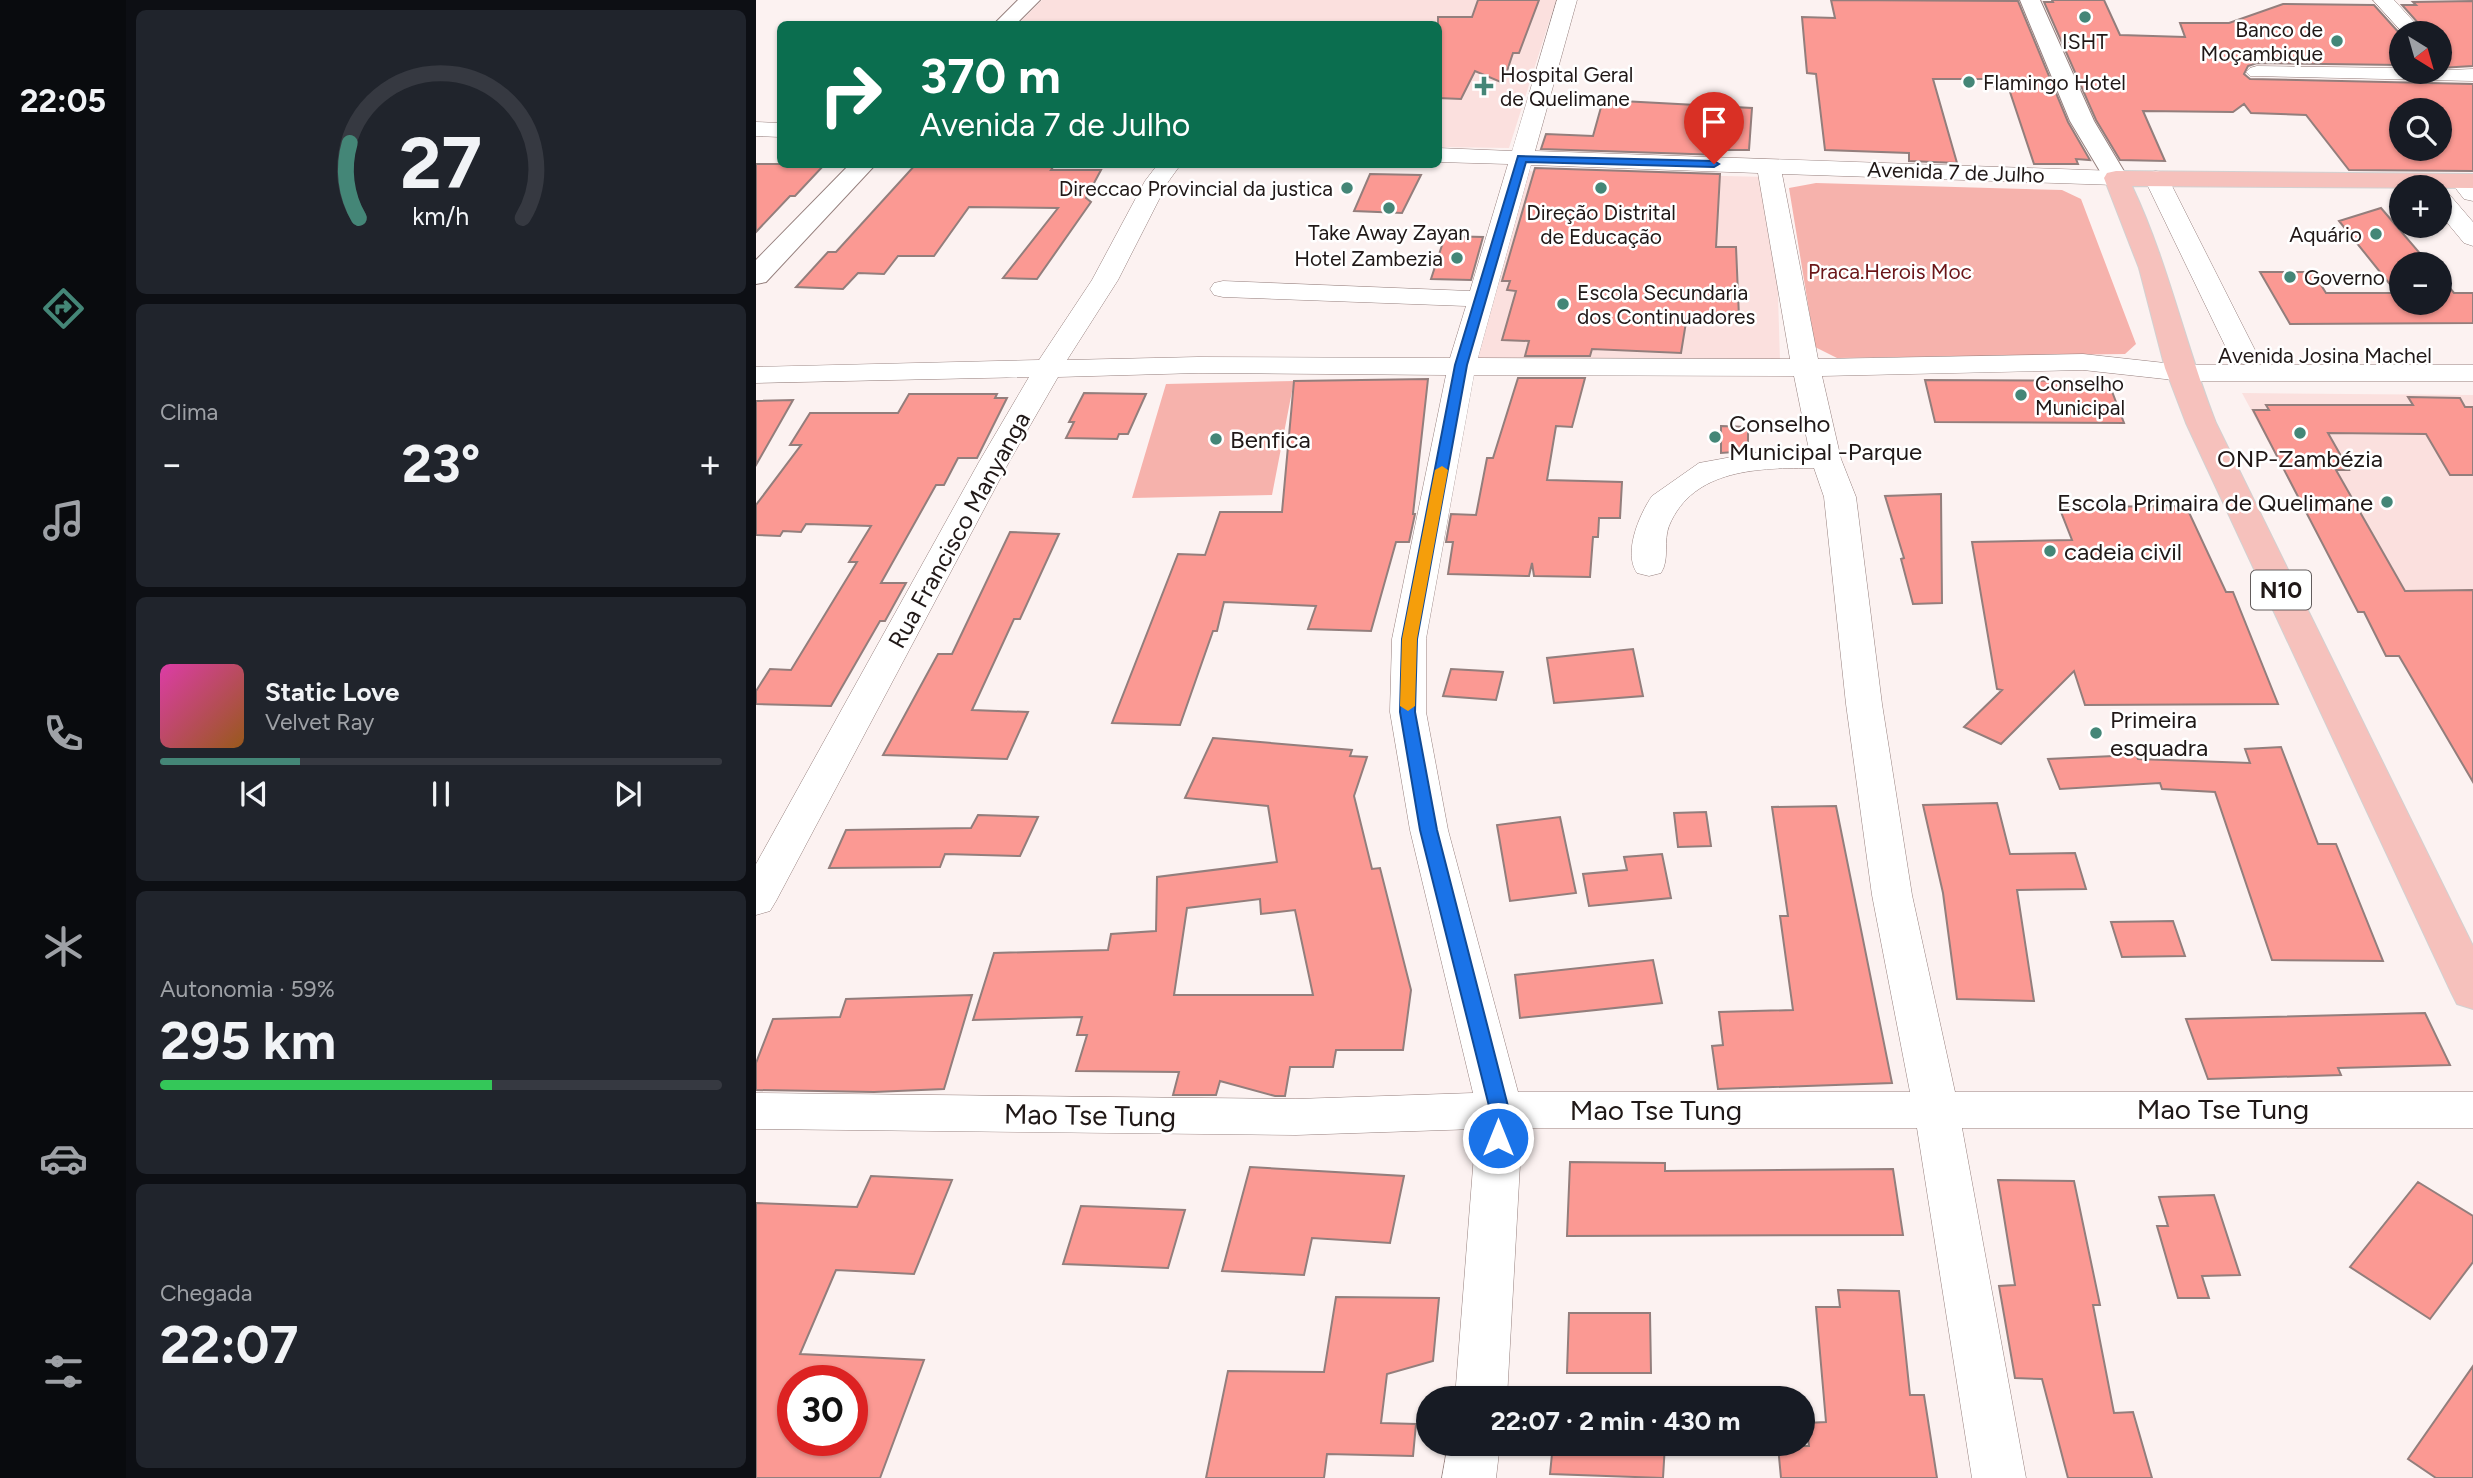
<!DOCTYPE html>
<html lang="pt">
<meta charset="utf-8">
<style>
body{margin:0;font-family:Figtree,sans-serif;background:#20242c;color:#f1f3f6;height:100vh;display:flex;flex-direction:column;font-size:26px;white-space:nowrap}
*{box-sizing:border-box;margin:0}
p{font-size:23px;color:#9ea1a6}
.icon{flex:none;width:38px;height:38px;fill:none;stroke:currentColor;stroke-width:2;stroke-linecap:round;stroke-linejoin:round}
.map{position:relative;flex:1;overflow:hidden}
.panel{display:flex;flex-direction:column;gap:10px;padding:10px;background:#0d0f14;width:630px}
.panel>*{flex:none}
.banner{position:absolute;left:21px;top:21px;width:665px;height:147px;border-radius:10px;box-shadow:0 2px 5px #0004;background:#0b6e4f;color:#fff;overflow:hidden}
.needle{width:46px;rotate:143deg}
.controls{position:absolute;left:1633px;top:21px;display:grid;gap:14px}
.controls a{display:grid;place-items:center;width:63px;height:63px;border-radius:50%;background:#171b24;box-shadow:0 2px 5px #0004;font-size:35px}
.speed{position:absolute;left:21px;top:1365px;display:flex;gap:14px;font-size:35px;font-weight:700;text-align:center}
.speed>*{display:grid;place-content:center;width:91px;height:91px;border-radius:50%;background:#171b24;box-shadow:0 2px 5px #0004;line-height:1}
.speed .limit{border:10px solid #d22;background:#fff;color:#111}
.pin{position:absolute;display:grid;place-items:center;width:60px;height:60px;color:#fff;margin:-72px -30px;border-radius:50% 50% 50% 0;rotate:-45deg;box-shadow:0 0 7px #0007}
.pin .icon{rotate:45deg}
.me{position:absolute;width:77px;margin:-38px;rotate:0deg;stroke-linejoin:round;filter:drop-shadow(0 0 5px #0008)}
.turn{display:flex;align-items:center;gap:24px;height:147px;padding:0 28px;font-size:32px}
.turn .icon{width:91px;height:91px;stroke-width:2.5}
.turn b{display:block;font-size:49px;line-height:60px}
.big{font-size:52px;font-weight:700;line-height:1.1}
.panel .card{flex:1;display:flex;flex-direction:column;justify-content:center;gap:10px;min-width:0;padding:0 24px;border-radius:10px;background:#20242c}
.panel .dial{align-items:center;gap:0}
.dial svg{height:182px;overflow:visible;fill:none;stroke:#363941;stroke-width:7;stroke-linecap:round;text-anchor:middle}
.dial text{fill:#f1f3f6;stroke:none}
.song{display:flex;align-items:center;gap:21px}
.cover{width:84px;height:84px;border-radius:10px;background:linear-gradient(135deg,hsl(320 70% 55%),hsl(30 70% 35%))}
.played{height:7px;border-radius:4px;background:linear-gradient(90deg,#448677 25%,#363941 25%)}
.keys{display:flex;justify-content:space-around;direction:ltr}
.heat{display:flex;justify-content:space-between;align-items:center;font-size:38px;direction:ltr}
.charge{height:10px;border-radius:5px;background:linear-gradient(90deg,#34c759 59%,#363941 0)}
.trip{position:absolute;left:660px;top:1386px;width:399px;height:70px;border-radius:35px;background:#171b24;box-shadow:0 2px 5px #0004;font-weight:700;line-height:70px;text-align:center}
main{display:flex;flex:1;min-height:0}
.tabs{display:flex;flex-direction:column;width:126px;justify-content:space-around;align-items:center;background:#090b0e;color:#9ea1a6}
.tabs .icon{width:49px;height:49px}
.tabs .current{color:#448677}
.tabs b{font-size:32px;color:#f1f3f6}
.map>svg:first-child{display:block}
.built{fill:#fbe0de}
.green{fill:#f6b2ac}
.building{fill:#fb9993;stroke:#937e7c;stroke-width:2;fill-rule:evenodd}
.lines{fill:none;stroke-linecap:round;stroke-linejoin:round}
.minor-casing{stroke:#96807e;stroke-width:1}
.tertiary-casing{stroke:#96807e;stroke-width:2}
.primary-casing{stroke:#d2d1d1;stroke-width:2}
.minor{fill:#fff;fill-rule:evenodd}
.tertiary{fill:#fff;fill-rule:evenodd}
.primary{fill:#f6c1bc;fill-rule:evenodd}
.route{fill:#1a73e8;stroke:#114b97;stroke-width:2}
.slow{fill:#f59e0b}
.poi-dot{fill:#448677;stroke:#fff;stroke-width:2.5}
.labels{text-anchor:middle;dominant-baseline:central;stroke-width:5;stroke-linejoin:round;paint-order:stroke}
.far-poi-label{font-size:21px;fill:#201817;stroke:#fff;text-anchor:start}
.far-street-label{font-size:21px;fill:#201817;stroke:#fff}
.far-park-label{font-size:21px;fill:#6b1518;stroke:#fff}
.shield{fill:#fff;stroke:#635d5d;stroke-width:2}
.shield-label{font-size:23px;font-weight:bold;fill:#201817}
.poi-label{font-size:24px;fill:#201817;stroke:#fff;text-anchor:start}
.street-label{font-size:24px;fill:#201817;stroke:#fff}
.near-street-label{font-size:28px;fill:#201817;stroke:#fff}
</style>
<main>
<nav class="tabs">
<b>22:05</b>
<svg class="icon current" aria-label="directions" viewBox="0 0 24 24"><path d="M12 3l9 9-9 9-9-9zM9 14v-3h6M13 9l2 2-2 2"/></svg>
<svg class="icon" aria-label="music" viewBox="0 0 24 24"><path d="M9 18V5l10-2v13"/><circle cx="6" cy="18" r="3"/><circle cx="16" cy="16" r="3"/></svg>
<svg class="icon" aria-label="phone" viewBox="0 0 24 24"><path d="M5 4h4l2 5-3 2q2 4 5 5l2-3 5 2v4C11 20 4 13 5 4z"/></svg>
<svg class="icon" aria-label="climate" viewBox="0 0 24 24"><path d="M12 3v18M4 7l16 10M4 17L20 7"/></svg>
<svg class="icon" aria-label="car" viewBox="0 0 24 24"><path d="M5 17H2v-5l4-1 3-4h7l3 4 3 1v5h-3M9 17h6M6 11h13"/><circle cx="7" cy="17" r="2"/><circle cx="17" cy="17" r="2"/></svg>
<svg class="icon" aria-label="filters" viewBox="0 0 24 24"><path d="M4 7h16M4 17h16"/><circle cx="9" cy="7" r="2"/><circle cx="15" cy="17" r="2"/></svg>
</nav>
<section class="panel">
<div class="card dial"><svg viewBox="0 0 100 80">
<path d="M14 69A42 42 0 1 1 86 69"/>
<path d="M14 69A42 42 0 0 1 10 36" stroke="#448677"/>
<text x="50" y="56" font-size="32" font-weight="700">27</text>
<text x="50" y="72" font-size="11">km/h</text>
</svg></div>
<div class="card"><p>Clima</p>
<div class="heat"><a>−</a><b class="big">23°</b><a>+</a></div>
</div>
<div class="card">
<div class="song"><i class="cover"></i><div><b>Static Love</b><p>Velvet Ray</p></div></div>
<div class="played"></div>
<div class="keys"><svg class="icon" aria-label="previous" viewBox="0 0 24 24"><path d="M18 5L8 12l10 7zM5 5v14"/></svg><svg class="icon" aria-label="pause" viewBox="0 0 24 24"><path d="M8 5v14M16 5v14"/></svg><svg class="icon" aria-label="next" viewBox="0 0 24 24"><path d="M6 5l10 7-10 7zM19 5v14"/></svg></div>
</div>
<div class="card"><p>Autonomia · 59%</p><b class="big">295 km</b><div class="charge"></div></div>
<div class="card"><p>Chegada</p><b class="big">22:07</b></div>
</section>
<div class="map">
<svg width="1717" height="1478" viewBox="0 0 1717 1478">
<rect width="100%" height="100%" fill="#fcf2f1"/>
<path class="built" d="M 286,0 L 800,0 L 753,148 L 683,147 L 682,24 L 262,24 Z
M 764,171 L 1010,177 L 1021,263 L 1024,361 L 712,358 Z
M 1486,393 L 1717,395 L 1717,610 L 1604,611 Z"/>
<path class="green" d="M 1060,183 L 1306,190 L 1325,199 L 1380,344 L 1369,354 L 1081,358 L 1059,347 L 1033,188 Z
M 538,381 L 516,495 L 376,498 L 410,384 Z"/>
<path class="building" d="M 722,0 L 783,0 L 763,53 L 757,53 L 747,83 L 719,71 L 705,99 L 682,98 L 682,17 L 716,17 Z
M 1075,0 L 1262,1 L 1312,122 L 1334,160 L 1320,159 L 1322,164 L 1278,164 L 1253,89 L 1239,89 L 1236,79 L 1177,79 L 1201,163 L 1153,161 L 1153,153 L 1069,150 L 1060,74 L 1051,73 L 1046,17 L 1079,18 Z
M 1296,0 L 1348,0 L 1364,35 L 1429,37 L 1424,23 L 1473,23 L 1527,4 L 1618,5 L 1645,35 L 1645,65 L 1501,63 L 1492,66 L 1488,74 L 1494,79 L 1717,84 L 1717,171 L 1593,170 L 1550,115 L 1495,113 L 1488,104 L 1477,112 L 1387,111 L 1409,161 L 1364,160 L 1340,120 L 1288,2 L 1297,2 ZM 1645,110 L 1684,110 L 1684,149 L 1645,149 Z
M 1717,1 L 1717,66 L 1684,68 L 1684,33 L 1671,33 L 1646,5 L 1660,5 L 1657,2 Z
M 847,100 L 996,108 L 993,150 L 966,150 L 965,155 L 785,149 L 790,134 L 837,136 Z
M 0,164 L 69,164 L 39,196 L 34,196 L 0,232 Z
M 160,164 L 299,164 L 295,170 L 345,170 L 330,198 L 335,202 L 281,279 L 247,278 L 302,208 L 213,207 L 178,256 L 142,256 L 128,274 L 102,273 L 87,289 L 40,287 L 72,252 L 80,252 Z
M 779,168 L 964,174 L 960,247 L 980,247 L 983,317 L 931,316 L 925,353 L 836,349 L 834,356 L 769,356 L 773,341 L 746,340 L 760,291 L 751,290 L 754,281 L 746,281 Z
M 614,174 L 665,175 L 646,213 L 598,211 Z
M 1625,208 L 1673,264 L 1645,264 L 1645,303 L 1684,303 L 1684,276 L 1698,293 L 1717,293 L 1717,323 L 1534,324 L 1504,272 L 1557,272 L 1570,293 L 1641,293 L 1583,221 Z
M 689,236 L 727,237 L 715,280 L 675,279 Z
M 762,378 L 829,378 L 816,427 L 800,426 L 791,480 L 866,482 L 864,518 L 843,518 L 842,537 L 837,537 L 834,577 L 778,576 L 776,563 L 773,576 L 692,574 L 697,542 L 690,542 L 695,514 L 720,515 L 731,458 L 737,458 Z
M 672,379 L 657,514 L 659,514 L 653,542 L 640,542 L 615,631 L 552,629 L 560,606 L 468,602 L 461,631 L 457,631 L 424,725 L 356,723 L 422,554 L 449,555 L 464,512 L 526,512 L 538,381 Z
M 1169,380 L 1352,381 L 1368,423 L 1179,422 Z
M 328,393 L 390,394 L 372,434 L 363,434 L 361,439 L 310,438 L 318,422 L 313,422 Z
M 153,394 L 241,394 L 239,398 L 251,398 L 221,458 L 202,458 L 188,485 L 180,485 L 125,583 L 150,583 L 129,621 L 124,621 L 75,706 L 0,704 L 0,691 L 14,669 L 35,670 L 101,562 L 93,562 L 115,526 L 50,524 L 45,532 L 27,531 L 24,536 L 0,535 L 0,505 L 45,445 L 34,445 L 54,413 L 142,413 Z
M 1652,397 L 1704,398 L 1709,407 L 1717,407 L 1717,475 L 1694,475 L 1670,434 L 1572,433 L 1593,470 L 1580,470 L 1649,591 L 1717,590 L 1717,782 L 1643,656 L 1630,656 L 1608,612 L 1602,612 L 1497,410 L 1513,410 L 1510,405 L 1657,405 Z
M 37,400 L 0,465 L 0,401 Z
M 965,426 L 992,427 L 992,451 L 965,453 Z
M 1185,494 L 1186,603 L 1157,604 L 1145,559 L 1148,558 L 1129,496 Z
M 1430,506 L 1470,592 L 1477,592 L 1522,704 L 1329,705 L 1318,671 L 1245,744 L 1208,727 L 1246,690 L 1241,689 L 1216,542 L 1316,540 L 1303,507 Z
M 254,532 L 303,534 L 264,619 L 258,619 L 216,710 L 272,712 L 251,759 L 127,755 L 182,654 L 196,654 Z
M 877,649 L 887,696 L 798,703 L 791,658 Z
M 695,669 L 747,672 L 740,700 L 687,696 Z
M 457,738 L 596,750 L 594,756 L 611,757 L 598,796 L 616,869 L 624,868 L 655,990 L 647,1050 L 580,1050 L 577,1067 L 534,1067 L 529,1096 L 519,1096 L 464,1081 L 460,1095 L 417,1095 L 423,1072 L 320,1071 L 331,1035 L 321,1035 L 326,1017 L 217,1020 L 238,953 L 352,950 L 355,934 L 400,931 L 401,877 L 521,862 L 512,806 L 429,798 ZM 504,899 L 505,914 L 539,910 L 557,995 L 418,995 L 431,908 Z
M 1525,747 L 1562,844 L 1580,844 L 1627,961 L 1516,960 L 1459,792 L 1406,789 L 1404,783 L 1304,789 L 1292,759 L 1380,755 L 1382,759 L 1494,763 L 1489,749 Z
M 1241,803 L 1254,854 L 1319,853 L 1330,889 L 1261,890 L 1278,1001 L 1201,999 L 1187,893 L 1167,805 Z
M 1080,806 L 1136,1083 L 962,1089 L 956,1046 L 967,1045 L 963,1012 L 1037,1010 L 1024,916 L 1032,916 L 1016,807 Z
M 950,812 L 955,846 L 922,847 L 918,813 Z
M 222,815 L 282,817 L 264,856 L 189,854 L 184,867 L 73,868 L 90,830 L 215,828 Z
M 804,817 L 820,893 L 754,901 L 741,825 Z
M 906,854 L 915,898 L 833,906 L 827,874 L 871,870 L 868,857 Z
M 1417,921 L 1429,956 L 1366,957 L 1355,922 Z
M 897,960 L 906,1003 L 764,1018 L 759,975 Z
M 216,995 L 188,1089 L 118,1092 L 0,1090 L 0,1063 L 17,1019 L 84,1017 L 90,999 Z
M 1669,1013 L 1694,1065 L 1582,1068 L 1585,1075 L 1452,1079 L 1430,1019 Z
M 814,1162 L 909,1163 L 909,1171 L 1137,1169 L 1147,1235 L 811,1236 Z
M 494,1167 L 648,1176 L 634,1243 L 556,1238 L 548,1275 L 466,1271 Z
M 115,1176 L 196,1180 L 158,1274 L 80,1270 L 44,1354 L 168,1360 L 124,1478 L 0,1478 L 0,1203 L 101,1207 ZM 37,1381 L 96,1381 L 96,1440 L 37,1440 Z
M 1242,1180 L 1318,1181 L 1344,1305 L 1337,1305 L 1358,1413 L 1377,1412 L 1396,1478 L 1312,1478 L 1286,1379 L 1259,1378 L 1243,1286 L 1259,1285 Z
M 1662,1182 L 1717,1216 L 1717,1262 L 1674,1319 L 1594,1267 Z
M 1458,1195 L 1484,1275 L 1446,1276 L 1453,1298 L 1422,1298 L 1401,1226 L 1412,1226 L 1403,1197 Z
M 325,1206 L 429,1210 L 412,1268 L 307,1264 Z
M 1082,1290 L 1143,1291 L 1154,1395 L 1168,1395 L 1181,1478 L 1025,1478 L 1022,1446 L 1053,1446 L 1050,1423 L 1070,1422 L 1060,1307 L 1084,1307 Z
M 580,1297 L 683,1298 L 677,1361 L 631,1374 L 625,1423 L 660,1424 L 657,1456 L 571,1454 L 568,1478 L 450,1478 L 472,1371 L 568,1372 Z
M 813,1313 L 894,1313 L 895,1373 L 811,1373 Z
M 1717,1366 L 1717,1478 L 1680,1478 L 1652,1459 Z
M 797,1444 L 909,1444 L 907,1478 L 794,1474 Z"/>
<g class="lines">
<g class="minor-casing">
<path id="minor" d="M 801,0 L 821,0 L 779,151 L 1360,171 L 1368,173 L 1372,178 L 1368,183 L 1360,185 L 1026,174 L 1062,359 L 1327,354 L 1427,365 L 1717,365 L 1717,381 L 1427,381 L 1327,370 L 1066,376 L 1085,459 L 1100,497 L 1126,704 L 1156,895 L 1199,1092 L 1717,1092 L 1717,1128 L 1206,1128 L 1270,1478 L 1216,1478 L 1161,1128 L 766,1128 L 751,1398 L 699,1398 L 720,1129 L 540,1135 L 0,1129 L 0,1093 L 540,1099 L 717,1093 L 654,830 L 634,712 L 636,639 L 690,375 L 442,373 L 302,377 L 253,462 L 20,901 L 14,911 L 0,915 L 0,864 L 223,462 L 273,377 L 0,383 L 0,367 L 283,360 L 336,280 L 389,181 L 402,164 L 425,164 L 412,182 L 362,280 L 311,360 L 442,357 L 694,358 L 710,306 L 467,297 L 458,295 L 454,289 L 458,283 L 467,281 L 714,291 L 752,164 L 682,162 L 682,148 L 756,151 ZM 775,165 L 1002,173 L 1034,359 L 722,358 ZM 718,375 L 1038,376 L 1053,450 L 1014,450 L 943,463 L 896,496 C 883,515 867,553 881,573 L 893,576 L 905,573 C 914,559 907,541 913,526 C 937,468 1004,468 1058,468 L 1068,497 L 1090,704 L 1116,895 L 1154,1092 L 762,1092 L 692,830 L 670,712 L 670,639 Z
M 1617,0 L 1638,0 L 1668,33 L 1647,33 Z
M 1501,66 L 1645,68 L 1645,72 L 1717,69 L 1717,81 L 1494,76 L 1490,72 L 1494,68 Z
M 0,122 L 24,123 L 24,137 L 0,136 Z
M 1400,171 L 1408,173 L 1412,178 L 1502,356 L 1498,362 L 1488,364 L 1478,362 L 1474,356 L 1388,178 L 1392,173 Z
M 1706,174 L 1717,179 L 1717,201 L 1708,199 L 1694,181 L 1698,176 Z
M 1684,192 L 1693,194 L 1717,222 L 1717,246 L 1708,243 L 1684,214 Z
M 692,1444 L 744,1444 L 740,1478 L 686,1478 Z"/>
</g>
<g class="tertiary-casing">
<path id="tertiary" d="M 262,0 L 284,0 L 260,24 L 238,24 Z
M 1264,0 L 1284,0 L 1338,121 L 1372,178 L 1369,183 L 1360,185 L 1351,183 L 1314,121 Z
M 94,164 L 120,164 L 10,282 L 0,284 L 0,260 Z"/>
</g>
<g class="primary-casing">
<path id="primary" d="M 1360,171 L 1717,174 L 1717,188 L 1376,186 C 1412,262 1429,345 1460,423 L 1717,946 L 1717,1009 L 1701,1004 L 1695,992 L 1430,423 L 1409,368 L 1383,268 L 1348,178 L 1351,173 Z"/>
</g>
<use href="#minor" class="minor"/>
<use href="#tertiary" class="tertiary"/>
<use href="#primary" class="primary"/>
</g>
<path class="route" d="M 762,156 L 958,161 L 963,164 L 958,167 L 770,162 L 711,365 L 661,639 L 659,712 L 681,830 L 753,1110 L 752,1138 L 749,1143 L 742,1146 L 735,1143 L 732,1138 L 734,1110 L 664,830 L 644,712 L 646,639 L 699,365 Z"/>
<path class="slow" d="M 686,466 L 692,470 L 661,639 L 659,706 L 652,711 L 644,706 L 646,639 L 679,470 Z"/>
<g class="poi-dot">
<circle cx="1329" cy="17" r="7"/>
<circle cx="1581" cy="41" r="7"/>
<circle cx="1213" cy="82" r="7"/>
<path d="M724.5 75.5h7v7h7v7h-7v7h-7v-7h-7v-7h7z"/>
<circle cx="591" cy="188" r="7"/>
<circle cx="845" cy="188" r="7"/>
<circle cx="633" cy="208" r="7"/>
<circle cx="1620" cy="234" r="7"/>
<circle cx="701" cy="258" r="7"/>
<circle cx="1534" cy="277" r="7"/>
<circle cx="807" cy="304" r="7"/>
<circle cx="1265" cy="395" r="7"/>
<circle cx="1544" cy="433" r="7"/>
<circle cx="959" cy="437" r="7"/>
<circle cx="460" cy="439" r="7"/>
<circle cx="1631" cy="502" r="7"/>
<circle cx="1294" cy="551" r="7"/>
<circle cx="1340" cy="733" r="7"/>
</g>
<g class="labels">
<g class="far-poi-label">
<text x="1567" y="29" text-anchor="end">Banco de<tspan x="1567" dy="24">Moçambique</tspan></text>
<text x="1329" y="41" text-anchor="middle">ISHT</text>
<text x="744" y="74">Hospital Geral<tspan x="744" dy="24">de Quelimane</tspan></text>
<text x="1227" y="82">Flamingo Hotel</text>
<text x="577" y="188" text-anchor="end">Direccao Provincial da justica</text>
<text x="845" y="212" text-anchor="middle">Direção Distrital<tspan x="845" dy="24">de Educação</tspan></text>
<text x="633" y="232" text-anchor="middle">Take Away Zayan</text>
<text x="1606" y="234" text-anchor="end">Aquário</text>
<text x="687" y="258" text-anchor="end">Hotel Zambezia</text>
<text x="1548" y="277">Governo</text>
<text x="821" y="292">Escola Secundaria<tspan x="821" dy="24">dos Continuadores</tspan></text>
<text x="1279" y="383">Conselho<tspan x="1279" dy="24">Municipal</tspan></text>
</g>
<g class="far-street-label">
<text transform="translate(1200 172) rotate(2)">Avenida 7 de Julho</text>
<text x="1569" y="355">Avenida Josina Machel</text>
</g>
<g class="far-park-label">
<text x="1134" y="271">Praca.Herois Moc</text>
</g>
<rect class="shield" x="1495" y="570.5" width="60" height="39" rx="5"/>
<g class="shield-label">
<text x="1525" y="590">N10</text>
</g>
<g class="poi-label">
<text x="973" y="423">Conselho<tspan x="973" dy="28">Municipal -Parque</tspan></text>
<text x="474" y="439">Benfica</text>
<text x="1544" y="458" text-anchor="middle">ONP-Zambézia</text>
<text x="1617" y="502" text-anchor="end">Escola Primaira de Quelimane</text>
<text x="1308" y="551">cadeia civil</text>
<text x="1354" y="719">Primeira<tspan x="1354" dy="28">esquadra</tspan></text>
</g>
<g class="street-label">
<text transform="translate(203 530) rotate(-61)">Rua Francisco Manyanga</text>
</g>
<g class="near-street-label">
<text x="1467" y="1109">Mao Tse Tung</text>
<text x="900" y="1110">Mao Tse Tung</text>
<text transform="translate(334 1115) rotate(1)">Mao Tse Tung</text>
</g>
</g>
</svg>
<div class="controls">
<a><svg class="needle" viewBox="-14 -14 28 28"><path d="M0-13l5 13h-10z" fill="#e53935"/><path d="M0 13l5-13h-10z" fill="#9ea1a6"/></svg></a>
<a><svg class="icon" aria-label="search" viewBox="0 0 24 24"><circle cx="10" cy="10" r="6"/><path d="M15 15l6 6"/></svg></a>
<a>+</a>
<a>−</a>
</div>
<div class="speed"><div class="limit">30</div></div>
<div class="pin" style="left:958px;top:164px;background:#d93025"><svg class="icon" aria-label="arrive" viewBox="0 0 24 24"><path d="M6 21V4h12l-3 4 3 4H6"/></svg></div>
<svg class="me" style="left:742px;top:1138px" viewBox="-20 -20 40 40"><circle r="17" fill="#1a73e8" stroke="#fff" stroke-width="3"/><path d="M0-11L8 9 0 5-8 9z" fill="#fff"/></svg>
<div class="trip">22:07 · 2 min · 430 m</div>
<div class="banner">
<div class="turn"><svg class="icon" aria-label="right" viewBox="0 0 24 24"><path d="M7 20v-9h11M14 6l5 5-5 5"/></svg><div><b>370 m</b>Avenida 7 de Julho</div></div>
</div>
</div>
</main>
